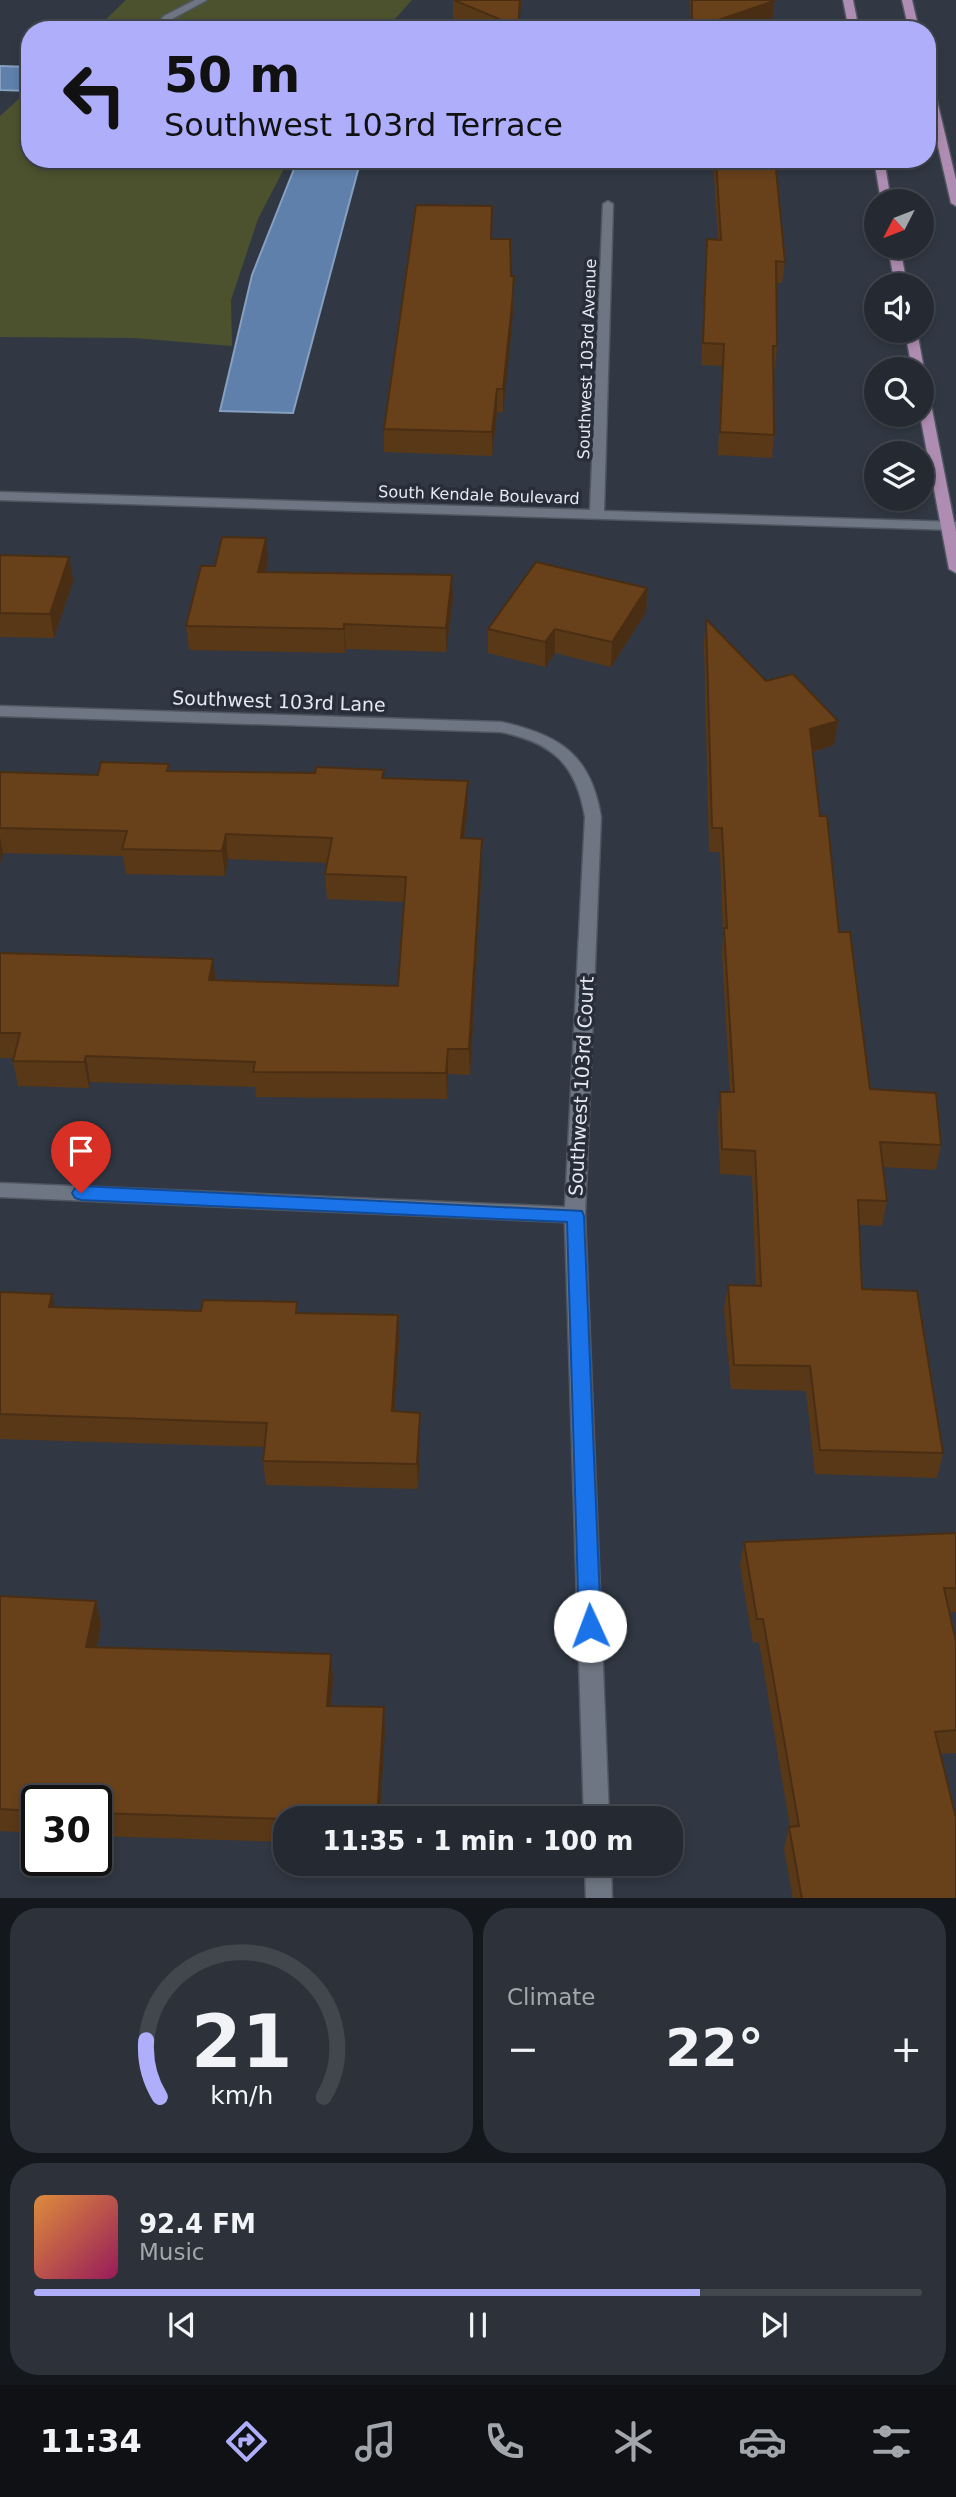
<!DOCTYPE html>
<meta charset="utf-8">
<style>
body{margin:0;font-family:"DejaVu Sans",sans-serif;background:#2d323a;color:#f1f3f6;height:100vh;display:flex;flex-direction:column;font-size:26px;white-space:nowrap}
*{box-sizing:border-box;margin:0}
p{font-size:23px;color:#a3a7ac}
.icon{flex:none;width:38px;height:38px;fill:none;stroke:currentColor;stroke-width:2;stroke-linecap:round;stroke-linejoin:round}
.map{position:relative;height:1898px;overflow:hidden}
.sheet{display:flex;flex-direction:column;gap:10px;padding:10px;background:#14171c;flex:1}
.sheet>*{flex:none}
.banner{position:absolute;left:21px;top:21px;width:915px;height:147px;border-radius:28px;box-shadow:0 4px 10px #0003,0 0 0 2px #42464d;background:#aeaefb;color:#111;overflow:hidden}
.needle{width:46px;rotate:228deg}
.buttons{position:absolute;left:864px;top:189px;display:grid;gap:14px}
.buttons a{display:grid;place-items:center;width:70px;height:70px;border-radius:50%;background:#252a32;box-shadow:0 4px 10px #0003,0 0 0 2px #42464d;font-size:35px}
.speed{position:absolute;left:21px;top:1785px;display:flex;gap:14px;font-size:35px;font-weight:700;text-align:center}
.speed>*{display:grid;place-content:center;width:91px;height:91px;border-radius:50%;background:#252a32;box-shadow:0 4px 10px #0003,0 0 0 2px #42464d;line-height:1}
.speed .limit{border:4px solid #111;border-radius:10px;background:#fff;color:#111}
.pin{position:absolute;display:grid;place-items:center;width:60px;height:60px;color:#fff;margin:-72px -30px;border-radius:50% 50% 50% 0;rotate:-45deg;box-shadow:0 0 7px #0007}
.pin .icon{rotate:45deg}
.me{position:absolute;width:77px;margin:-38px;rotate:358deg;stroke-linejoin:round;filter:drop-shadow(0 0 5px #0008)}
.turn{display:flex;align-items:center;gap:24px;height:147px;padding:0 28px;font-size:32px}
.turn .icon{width:91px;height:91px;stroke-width:2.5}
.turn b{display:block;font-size:49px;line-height:60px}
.big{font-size:52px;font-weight:700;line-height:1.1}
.sheet .card{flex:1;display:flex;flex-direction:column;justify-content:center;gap:10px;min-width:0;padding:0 24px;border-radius:28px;background:#2d323a}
.sheet .dial{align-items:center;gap:0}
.dial svg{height:182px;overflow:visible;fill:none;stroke:#42464d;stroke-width:7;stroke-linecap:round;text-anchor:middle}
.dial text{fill:#f1f3f6;stroke:none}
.song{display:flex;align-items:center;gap:21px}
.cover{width:84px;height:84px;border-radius:10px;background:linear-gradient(135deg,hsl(30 70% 55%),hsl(330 70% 35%))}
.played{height:7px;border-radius:4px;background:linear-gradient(90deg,#aeaefb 75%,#42464d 75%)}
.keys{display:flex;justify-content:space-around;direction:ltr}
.heat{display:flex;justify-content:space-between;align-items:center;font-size:38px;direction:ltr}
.sheet .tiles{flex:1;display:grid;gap:10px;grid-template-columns:1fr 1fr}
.card:last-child{grid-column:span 2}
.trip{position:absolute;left:273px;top:1806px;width:410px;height:70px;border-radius:28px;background:#252a32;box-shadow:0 4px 10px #0003,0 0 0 2px #42464d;font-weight:700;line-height:70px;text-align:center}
.dock{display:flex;height:112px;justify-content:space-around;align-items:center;background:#0f1114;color:#a3a7ac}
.dock .icon{width:49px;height:49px}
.dock .on{color:#aeaefb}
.dock b{font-size:32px;color:#f1f3f6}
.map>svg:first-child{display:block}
.green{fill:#4c522e}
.water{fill:#5f80ab;stroke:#879fc0;stroke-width:2}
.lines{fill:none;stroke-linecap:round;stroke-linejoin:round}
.minor-casing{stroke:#515761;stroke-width:3}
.major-casing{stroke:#515761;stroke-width:3}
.minor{fill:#6e7683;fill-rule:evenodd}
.major{fill:#af8db2;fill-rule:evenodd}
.wall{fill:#593817}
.shaded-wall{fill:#492e13}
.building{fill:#68411b;stroke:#492e13;stroke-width:2}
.route{fill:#1a73e8;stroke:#114b97;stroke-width:2}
.labels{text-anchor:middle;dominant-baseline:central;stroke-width:7;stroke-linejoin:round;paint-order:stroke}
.far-street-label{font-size:16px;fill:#e4e8f0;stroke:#272d39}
.street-label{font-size:19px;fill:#e4e8f0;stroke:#272d39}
</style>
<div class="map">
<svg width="956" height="1899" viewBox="0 0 956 1899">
<rect width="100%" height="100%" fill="#313843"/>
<path class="green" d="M 126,0 L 412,0 L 385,30 L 95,30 Z
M 30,89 L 30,159 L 289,159 L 258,219 L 231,300 L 232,346 L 133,338 L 0,337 L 0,116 Z"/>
<path class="water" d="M 0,66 L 30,67 L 30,91 L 0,90 Z
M 298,159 L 361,159 L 293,413 L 220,411 L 252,275 Z"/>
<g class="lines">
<g class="minor-casing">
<path id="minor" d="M 195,0 L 207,0 L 170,20 L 162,30 L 152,30 L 164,16 Z
M 608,201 L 613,204 L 604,511 L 956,522 L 956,530 L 0,500 L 0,492 L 590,510 L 603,204 Z
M 0,706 L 501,722 C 560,735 591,755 601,817 L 585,1215 L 609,1818 L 584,1818 L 565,1222 L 0,1197 L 0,1183 L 565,1207 L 585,817 C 576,764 553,743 501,732 L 0,716 Z
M 585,1864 L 611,1864 L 612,1899 L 586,1899 Z"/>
</g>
<g class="major-casing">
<path id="major" d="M 843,0 L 853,0 L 859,30 L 849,30 Z
M 902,0 L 912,0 L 919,30 L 909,30 Z
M 928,81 L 933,84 L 956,180 L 956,206 L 951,203 L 928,103 Z
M 874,159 L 884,159 L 891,201 L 881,201 Z
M 888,247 L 900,247 L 907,285 L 895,285 Z
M 905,331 L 917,331 L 924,369 L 922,372 L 922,369 L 912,369 Z
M 922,385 L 928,389 L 956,532 L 956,573 L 949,569 L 920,415 Z"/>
</g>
<use href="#minor" class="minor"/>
<use href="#major" class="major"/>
</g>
<path class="wall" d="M 453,0 L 521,0 L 519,30 L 479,30 L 453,19 Z
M 690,0 L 774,0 L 772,20 L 745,30 L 691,30 Z
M 713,159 L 775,159 L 785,262 L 782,283 L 776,283 L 777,346 L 775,369 L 774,369 L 774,435 L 772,458 L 718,455 L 722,366 L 701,365 L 707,239 L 718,239 Z
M 492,239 L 511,276 L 514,298 L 503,412 L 497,412 L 492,456 L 384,452 L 384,429 Z
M 0,555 L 73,581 L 54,638 L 0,637 Z
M 268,562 L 265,573 L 453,599 L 446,652 L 346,649 L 345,653 L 189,650 L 186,626 L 215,566 Z
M 647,588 L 646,612 L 611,667 L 555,653 L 545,667 L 488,653 L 488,629 Z
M 706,619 L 766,681 L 834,745 L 813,752 L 820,816 L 839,932 L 870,1089 L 941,1145 L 936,1170 L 883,1167 L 887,1201 L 882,1226 L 859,1225 L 862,1289 L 943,1453 L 937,1478 L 815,1474 L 806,1391 L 731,1389 L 724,1310 L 728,1285 L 756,1286 L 752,1176 L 720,1174 L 718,1117 L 720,1092 L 730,1092 L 722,953 L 723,937 L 720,852 L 709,852 L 704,643 Z
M 170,771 L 468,781 L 468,806 L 464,838 L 482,839 L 482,864 L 470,1075 L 448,1074 L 447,1099 L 256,1097 L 255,1087 L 90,1082 L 89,1088 L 18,1086 L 13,1061 L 14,1058 L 0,1058 L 0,953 L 213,959 L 215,981 L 398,986 L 404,902 L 327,899 L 325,874 L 327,863 L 228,859 L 225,876 L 126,874 L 123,856 L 3,853 L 0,863 L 0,772 L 98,775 Z
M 0,1292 L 54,1307 L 201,1311 L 297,1302 L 298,1313 L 399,1340 L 395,1411 L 420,1437 L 418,1489 L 266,1485 L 263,1461 L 265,1447 L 0,1439 Z
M 956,1533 L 956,1612 L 949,1612 L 956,1642 L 956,1753 L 940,1754 L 956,1899 L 793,1899 L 784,1849 L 789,1827 L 790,1827 L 759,1642 L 753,1643 L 740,1566 L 744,1542 Z
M 0,1596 L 96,1601 L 101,1625 L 97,1648 L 333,1677 L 331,1706 L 385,1731 L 285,1818 L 285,1842 L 96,1836 L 96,1801 L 37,1801 L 37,1833 L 0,1831 Z"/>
<path class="shaded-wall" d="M 520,0 L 521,0 L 519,30 L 518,30 Z
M 774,1 L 772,20 L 745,30 L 692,30 Z
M 514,276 L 512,327 L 503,412 L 503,389 Z
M 497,389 L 497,412 L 492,456 L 492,432 Z
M 266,538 L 268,562 L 260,596 L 258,572 Z
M 69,557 L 73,581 L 54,638 L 50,614 Z
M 452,575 L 453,599 L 446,652 L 446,628 Z
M 647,588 L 646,612 L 611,667 L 612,642 Z
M 344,624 L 346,649 L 345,653 L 344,629 Z
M 555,629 L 555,653 L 545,667 L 545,642 Z
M 838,721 L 834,745 L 807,753 L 810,729 Z
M 468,781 L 468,806 L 461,863 L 461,838 Z
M 226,834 L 228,859 L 225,876 L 222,851 Z
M 0,837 L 3,853 L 0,863 Z
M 482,839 L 482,864 L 470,1075 L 469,1049 Z
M 213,959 L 216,985 L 209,980 Z
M 448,1049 L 448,1074 L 447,1099 L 446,1073 Z
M 86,1056 L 90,1082 L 89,1088 L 84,1062 Z
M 52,1294 L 57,1319 L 49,1307 Z
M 398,1315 L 399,1340 L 393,1436 L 392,1411 Z
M 420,1413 L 420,1437 L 418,1489 L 417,1464 Z
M 96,1601 L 101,1625 L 92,1671 L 86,1647 Z
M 331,1654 L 333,1677 L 329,1730 L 327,1706 Z
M 384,1707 L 385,1731 L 380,1818 L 377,1818 Z"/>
<path class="building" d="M 454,0 L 520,0 L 518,27 Z
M 692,0 L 774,0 L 774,1 L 692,29 Z
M 716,159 L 775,159 L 785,262 L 776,261 L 777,346 L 773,346 L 774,435 L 720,432 L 724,344 L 703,343 L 707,239 L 721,240 Z
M 416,205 L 492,206 L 491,239 L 510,239 L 511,276 L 514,276 L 512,305 L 503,389 L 497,389 L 492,432 L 384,429 Z
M 222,537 L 266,538 L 258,572 L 452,575 L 446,628 L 344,624 L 344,629 L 186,626 L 201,566 L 215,566 Z
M 0,555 L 69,557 L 50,614 L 0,613 Z
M 536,562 L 647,588 L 612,642 L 555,629 L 545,642 L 488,629 Z
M 706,619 L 766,681 L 793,674 L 838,721 L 810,729 L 820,816 L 827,816 L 839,932 L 850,932 L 870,1089 L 936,1093 L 941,1145 L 880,1142 L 887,1201 L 858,1200 L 862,1289 L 917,1291 L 943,1453 L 820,1450 L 810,1366 L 734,1365 L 728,1285 L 761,1286 L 755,1151 L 722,1149 L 720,1092 L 734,1092 L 724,928 L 727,928 L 722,828 L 712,828 Z
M 101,762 L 169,764 L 167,771 L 315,773 L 316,767 L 384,770 L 382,778 L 468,781 L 461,838 L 482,839 L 469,1049 L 448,1049 L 446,1073 L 253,1072 L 255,1062 L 86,1056 L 84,1062 L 13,1061 L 20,1033 L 0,1033 L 0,953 L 213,959 L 209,980 L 398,986 L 406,877 L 325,874 L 332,838 L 226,834 L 222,851 L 122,849 L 127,831 L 0,828 L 0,772 L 98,775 Z
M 0,1292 L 52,1294 L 49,1307 L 201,1311 L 203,1300 L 297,1302 L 296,1313 L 398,1315 L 392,1411 L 420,1413 L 417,1464 L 263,1461 L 267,1423 L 0,1414 Z
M 956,1533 L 956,1588 L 944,1588 L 956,1642 L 956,1730 L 935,1732 L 956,1818 L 956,1899 L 802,1899 L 789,1827 L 799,1826 L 763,1619 L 757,1619 L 744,1542 Z
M 0,1596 L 96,1601 L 86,1647 L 331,1654 L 327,1706 L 384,1707 L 377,1818 L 285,1818 L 285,1819 L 96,1813 L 96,1801 L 37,1801 L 37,1811 L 0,1809 Z"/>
<path class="route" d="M 81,1186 L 582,1211 L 584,1216 L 601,1626 L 597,1633 L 590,1636 L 582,1633 L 579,1626 L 567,1222 L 81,1200 L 75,1198 L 72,1193 L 75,1188 Z"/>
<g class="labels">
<g class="far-street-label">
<text transform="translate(587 359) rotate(-88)">Southwest 103rd Avenue</text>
<text transform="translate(479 495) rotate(2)">South Kendale Boulevard</text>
</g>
<g class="street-label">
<text transform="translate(279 701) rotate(2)">Southwest 103rd Lane</text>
<text transform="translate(581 1086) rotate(-87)">Southwest 103rd Court</text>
</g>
</g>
</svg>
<div class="buttons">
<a><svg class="needle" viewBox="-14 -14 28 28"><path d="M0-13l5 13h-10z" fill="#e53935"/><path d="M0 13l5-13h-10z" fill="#a3a7ac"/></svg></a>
<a><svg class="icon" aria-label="sound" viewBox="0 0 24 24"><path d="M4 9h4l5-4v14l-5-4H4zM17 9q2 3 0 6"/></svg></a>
<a><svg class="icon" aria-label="search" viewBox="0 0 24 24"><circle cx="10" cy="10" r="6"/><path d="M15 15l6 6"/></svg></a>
<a><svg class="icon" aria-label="layers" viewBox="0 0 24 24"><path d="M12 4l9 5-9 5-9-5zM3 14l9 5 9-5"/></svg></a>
</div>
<div class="speed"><div class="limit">30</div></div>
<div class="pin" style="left:81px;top:1193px;background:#d93025"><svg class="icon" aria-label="arrive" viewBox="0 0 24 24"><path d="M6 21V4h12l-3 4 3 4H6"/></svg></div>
<svg class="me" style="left:590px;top:1626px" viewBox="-20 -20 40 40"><circle r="19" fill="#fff"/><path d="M0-13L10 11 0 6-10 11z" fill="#1a73e8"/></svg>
<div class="trip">11:35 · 1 min · 100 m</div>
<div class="banner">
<div class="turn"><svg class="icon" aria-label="left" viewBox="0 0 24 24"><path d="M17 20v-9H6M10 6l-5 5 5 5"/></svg><div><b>50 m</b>Southwest 103rd Terrace</div></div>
</div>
</div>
<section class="sheet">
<div class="tiles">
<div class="card dial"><svg viewBox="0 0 100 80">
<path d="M14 69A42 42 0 1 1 86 69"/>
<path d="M14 69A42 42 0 0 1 8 44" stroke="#aeaefb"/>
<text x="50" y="56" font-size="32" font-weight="700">21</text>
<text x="50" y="72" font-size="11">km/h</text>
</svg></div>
<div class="card"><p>Climate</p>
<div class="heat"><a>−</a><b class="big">22°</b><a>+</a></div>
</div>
<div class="card">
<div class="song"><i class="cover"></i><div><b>92.4 FM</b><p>Music</p></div></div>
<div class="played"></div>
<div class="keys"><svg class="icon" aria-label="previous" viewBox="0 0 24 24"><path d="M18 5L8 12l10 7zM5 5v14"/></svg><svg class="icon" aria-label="pause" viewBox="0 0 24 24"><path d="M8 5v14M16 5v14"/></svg><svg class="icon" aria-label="next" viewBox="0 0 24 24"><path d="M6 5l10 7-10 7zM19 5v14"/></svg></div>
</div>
</div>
</section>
<nav class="dock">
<b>11:34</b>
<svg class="icon on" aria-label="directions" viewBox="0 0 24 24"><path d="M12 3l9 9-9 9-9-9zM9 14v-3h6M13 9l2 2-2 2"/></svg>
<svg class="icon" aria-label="music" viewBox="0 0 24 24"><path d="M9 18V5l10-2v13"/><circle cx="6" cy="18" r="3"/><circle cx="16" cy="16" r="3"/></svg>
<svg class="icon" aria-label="phone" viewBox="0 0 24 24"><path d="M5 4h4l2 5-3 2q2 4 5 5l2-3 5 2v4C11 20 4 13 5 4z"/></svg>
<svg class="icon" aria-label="climate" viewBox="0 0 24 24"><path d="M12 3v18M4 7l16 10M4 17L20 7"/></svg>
<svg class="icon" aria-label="car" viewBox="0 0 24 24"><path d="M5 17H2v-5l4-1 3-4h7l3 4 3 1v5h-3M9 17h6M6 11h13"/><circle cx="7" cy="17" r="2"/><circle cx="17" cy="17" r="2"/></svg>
<svg class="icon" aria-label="filters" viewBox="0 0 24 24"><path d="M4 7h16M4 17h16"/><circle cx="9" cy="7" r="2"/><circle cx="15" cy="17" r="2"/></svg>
</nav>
